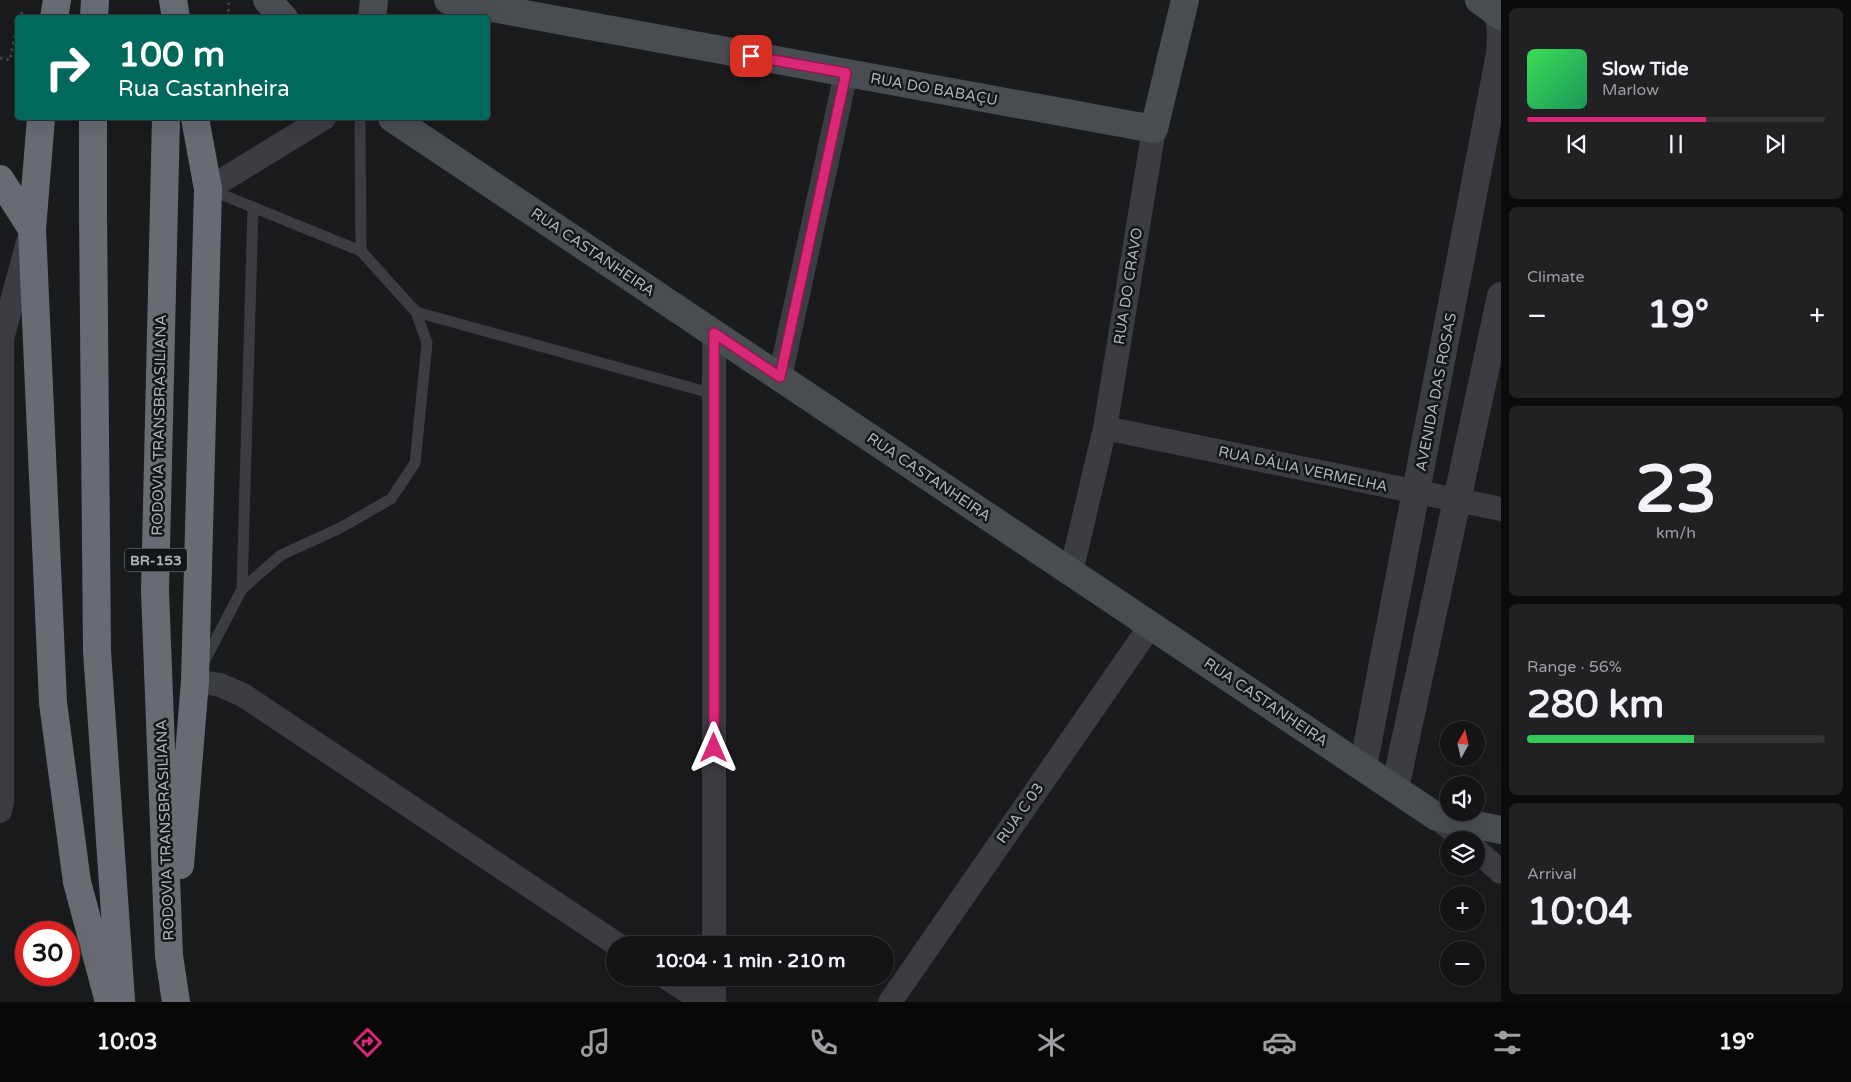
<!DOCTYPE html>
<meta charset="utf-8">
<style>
body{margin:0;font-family:"Varela Round",sans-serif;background:#212123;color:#f1f3f6;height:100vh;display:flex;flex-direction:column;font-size:19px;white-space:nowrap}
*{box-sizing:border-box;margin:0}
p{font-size:16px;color:#9d9ea1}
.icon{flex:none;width:28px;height:28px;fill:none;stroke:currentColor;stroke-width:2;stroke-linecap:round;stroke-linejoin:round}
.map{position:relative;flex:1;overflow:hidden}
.details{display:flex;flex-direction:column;gap:8px;padding:8px;background:#0b0b0c;width:350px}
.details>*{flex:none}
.banner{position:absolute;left:15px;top:15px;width:475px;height:105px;border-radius:5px;box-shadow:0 5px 20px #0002,0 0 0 1px #333335;background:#00695c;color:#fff;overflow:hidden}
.needle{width:32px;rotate:8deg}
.fabs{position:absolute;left:1440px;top:721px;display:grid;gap:10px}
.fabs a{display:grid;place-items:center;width:45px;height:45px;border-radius:50%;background:#141416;box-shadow:0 5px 20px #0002,0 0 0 1px #333335;font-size:25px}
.speed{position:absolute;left:15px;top:921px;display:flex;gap:10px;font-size:25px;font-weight:700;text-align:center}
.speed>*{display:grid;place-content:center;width:65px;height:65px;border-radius:50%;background:#141416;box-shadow:0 5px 20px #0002,0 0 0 1px #333335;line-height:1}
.speed .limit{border:8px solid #d22;background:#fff;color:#111}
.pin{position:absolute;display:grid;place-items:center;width:42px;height:42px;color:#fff;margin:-21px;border-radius:10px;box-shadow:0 2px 8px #0006}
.me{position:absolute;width:55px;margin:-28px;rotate:0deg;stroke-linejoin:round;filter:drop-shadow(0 0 4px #0008)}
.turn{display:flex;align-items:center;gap:18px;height:105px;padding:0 20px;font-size:22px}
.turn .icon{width:65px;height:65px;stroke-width:2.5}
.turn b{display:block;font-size:35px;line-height:42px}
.big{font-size:38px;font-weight:700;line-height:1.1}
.details .widget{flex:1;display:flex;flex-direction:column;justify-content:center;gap:8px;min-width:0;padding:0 18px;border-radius:8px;background:#212123}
.details .dial{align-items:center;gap:0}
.dial b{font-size:65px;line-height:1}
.song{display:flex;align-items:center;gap:15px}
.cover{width:60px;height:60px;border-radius:8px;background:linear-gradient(135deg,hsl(130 70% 55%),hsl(150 70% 35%))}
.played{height:5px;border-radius:2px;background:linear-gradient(90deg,#db2777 60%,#333335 60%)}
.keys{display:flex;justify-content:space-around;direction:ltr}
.heat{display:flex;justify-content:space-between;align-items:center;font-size:28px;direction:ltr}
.charge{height:8px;border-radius:4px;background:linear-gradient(90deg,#34c759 56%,#333335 0)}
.trip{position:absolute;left:606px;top:936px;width:288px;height:50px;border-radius:25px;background:#141416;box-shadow:0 5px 20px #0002,0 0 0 1px #333335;font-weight:700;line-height:50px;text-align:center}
.menu{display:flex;height:80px;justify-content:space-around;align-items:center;background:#080809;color:#9d9ea1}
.menu .icon{width:35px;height:35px}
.menu .on{color:#db2777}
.menu b{font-size:22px;color:#f1f3f6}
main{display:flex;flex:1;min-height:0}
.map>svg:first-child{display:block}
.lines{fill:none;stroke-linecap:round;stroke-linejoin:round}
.path{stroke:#414549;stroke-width:3;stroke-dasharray:2.5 4;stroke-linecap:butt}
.service{stroke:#3b3d42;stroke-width:11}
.minor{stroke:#3b3d42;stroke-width:24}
.tertiary{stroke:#3b3d42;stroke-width:28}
.secondary{stroke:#494d52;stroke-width:28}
.motorway{stroke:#676c73;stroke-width:28}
.route-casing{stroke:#8e194d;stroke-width:12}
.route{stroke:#db2777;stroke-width:9}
.labels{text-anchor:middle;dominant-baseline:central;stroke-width:5;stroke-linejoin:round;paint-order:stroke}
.shield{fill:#151618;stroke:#7f858b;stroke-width:1}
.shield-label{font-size:14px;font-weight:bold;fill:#adb4bc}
.street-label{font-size:15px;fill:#adb4bc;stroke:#151618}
</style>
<main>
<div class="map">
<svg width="1501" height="1002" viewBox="0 0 1501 1002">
<rect width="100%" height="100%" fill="#1a1b1d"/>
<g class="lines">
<path class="path" d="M 18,18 L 19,13 L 26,14
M 228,18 L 229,0
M 0,58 L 10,60 L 18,19"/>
<path class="service" d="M 360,118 L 361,251
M 416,312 L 714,394
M 242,589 L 253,207
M 203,664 L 242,589 L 281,555 L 338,529 L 391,499 L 415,463 L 427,343 L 416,312 L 361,251 L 208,189"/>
<path class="minor" d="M 208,189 L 324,118
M 0,334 L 2,339 L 2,802 L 0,811
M 2,339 L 28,242
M 780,377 L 846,73
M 1105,428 L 1501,509
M 1071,572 L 1105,428 L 1154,129
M 195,681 L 220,685 L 243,695 L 618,945
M 1437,817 L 1464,840
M 1476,850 L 1501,872
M 714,945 L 714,333
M 667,978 L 704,1002
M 714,1002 L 714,978
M 890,1002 L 1151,625"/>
<path class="tertiary" d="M 1363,767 L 1500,54 L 1501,35 L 1499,15
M 1395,788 L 1501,296"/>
<path class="secondary" d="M 267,0 L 284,18
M 448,0 L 1154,129 L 1185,0
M 1479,0 L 1501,16
M 372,18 L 374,0
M 392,118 L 1437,817 L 1501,830"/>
<path class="motorway" d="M 173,0 L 176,18
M 54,18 L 57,0
M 94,18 L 95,0
M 41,118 L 32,229 L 53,703 L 77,882 L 109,1002
M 93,118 L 93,213 L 97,651 L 121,1000
M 166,118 L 155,591 L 169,956 L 176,1002
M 0,179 L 32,229
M 180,865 L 195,681 L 208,189 L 195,118"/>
</g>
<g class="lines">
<g class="route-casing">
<path id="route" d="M 714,748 L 714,333 L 780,377 L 846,73 L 751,56"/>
</g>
<use href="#route" class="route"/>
</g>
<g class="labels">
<rect class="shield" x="125" y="548.5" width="62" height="23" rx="4"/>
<g class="shield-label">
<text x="156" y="560">BR-153</text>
</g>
<g class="street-label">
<text transform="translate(934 89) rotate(10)">RUA DO BABAÇU</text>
<text transform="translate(593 252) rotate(34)">RUA CASTANHEIRA</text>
<text transform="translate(1128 286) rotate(-81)">RUA DO CRAVO</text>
<text transform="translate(1436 392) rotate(-79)">AVENIDA DAS ROSAS</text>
<text transform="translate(159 425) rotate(-89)">RODOVIA TRANSBRASILIANA</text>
<text transform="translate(1303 469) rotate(12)">RUA DÁLIA VERMELHA</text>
<text transform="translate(929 477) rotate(34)">RUA CASTANHEIRA</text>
<text transform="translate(1266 702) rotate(34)">RUA CASTANHEIRA</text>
<text transform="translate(1020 813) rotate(-55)">RUA C 03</text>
<text transform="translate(165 830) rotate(-92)">RODOVIA TRANSBRASILIANA</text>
</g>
</g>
</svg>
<div class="fabs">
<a><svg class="needle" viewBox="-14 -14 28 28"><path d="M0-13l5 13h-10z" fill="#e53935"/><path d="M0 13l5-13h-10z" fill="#9d9ea1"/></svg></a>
<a><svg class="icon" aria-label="sound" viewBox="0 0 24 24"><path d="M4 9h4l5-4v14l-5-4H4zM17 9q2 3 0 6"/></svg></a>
<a><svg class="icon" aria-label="layers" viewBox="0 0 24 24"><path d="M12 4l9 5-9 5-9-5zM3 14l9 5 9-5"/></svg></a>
<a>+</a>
<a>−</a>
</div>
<div class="speed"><div class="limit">30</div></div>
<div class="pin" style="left:751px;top:56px;background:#d93025"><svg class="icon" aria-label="arrive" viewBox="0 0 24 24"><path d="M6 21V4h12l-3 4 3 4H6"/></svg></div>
<svg class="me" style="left:714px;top:748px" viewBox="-20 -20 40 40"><path d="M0-17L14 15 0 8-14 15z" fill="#db2777" stroke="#fff" stroke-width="4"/></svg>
<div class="trip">10:04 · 1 min · 210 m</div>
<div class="banner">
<div class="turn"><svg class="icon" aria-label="right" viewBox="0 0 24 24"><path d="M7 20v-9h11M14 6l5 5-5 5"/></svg><div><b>100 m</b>Rua Castanheira</div></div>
</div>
</div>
<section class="details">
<div class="widget">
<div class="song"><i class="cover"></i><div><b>Slow Tide</b><p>Marlow</p></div></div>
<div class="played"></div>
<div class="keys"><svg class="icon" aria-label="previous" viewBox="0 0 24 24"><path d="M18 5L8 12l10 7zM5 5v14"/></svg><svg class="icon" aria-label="pause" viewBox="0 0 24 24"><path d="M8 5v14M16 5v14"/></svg><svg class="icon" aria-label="next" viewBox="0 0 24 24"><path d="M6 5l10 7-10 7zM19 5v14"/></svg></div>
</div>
<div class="widget"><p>Climate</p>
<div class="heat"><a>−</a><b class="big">19°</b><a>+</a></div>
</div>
<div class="widget dial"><b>23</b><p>km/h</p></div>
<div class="widget"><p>Range · 56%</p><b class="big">280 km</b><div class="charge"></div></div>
<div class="widget"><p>Arrival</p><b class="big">10:04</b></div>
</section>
</main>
<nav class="menu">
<b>10:03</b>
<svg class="icon on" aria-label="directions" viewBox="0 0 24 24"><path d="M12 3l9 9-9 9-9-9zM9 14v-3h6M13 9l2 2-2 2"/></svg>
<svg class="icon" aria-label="music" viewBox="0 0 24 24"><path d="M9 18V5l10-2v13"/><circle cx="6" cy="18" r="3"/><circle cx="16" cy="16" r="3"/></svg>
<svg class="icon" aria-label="phone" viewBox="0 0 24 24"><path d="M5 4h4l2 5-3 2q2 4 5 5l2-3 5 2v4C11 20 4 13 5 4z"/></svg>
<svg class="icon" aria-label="climate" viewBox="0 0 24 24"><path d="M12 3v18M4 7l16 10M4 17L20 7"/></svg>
<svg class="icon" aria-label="car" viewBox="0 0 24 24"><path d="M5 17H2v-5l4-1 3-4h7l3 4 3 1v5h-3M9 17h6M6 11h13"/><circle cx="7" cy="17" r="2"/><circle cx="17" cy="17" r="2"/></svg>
<svg class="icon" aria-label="filters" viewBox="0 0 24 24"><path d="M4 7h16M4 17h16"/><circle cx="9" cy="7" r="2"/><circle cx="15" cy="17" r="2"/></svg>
<b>19°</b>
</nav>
